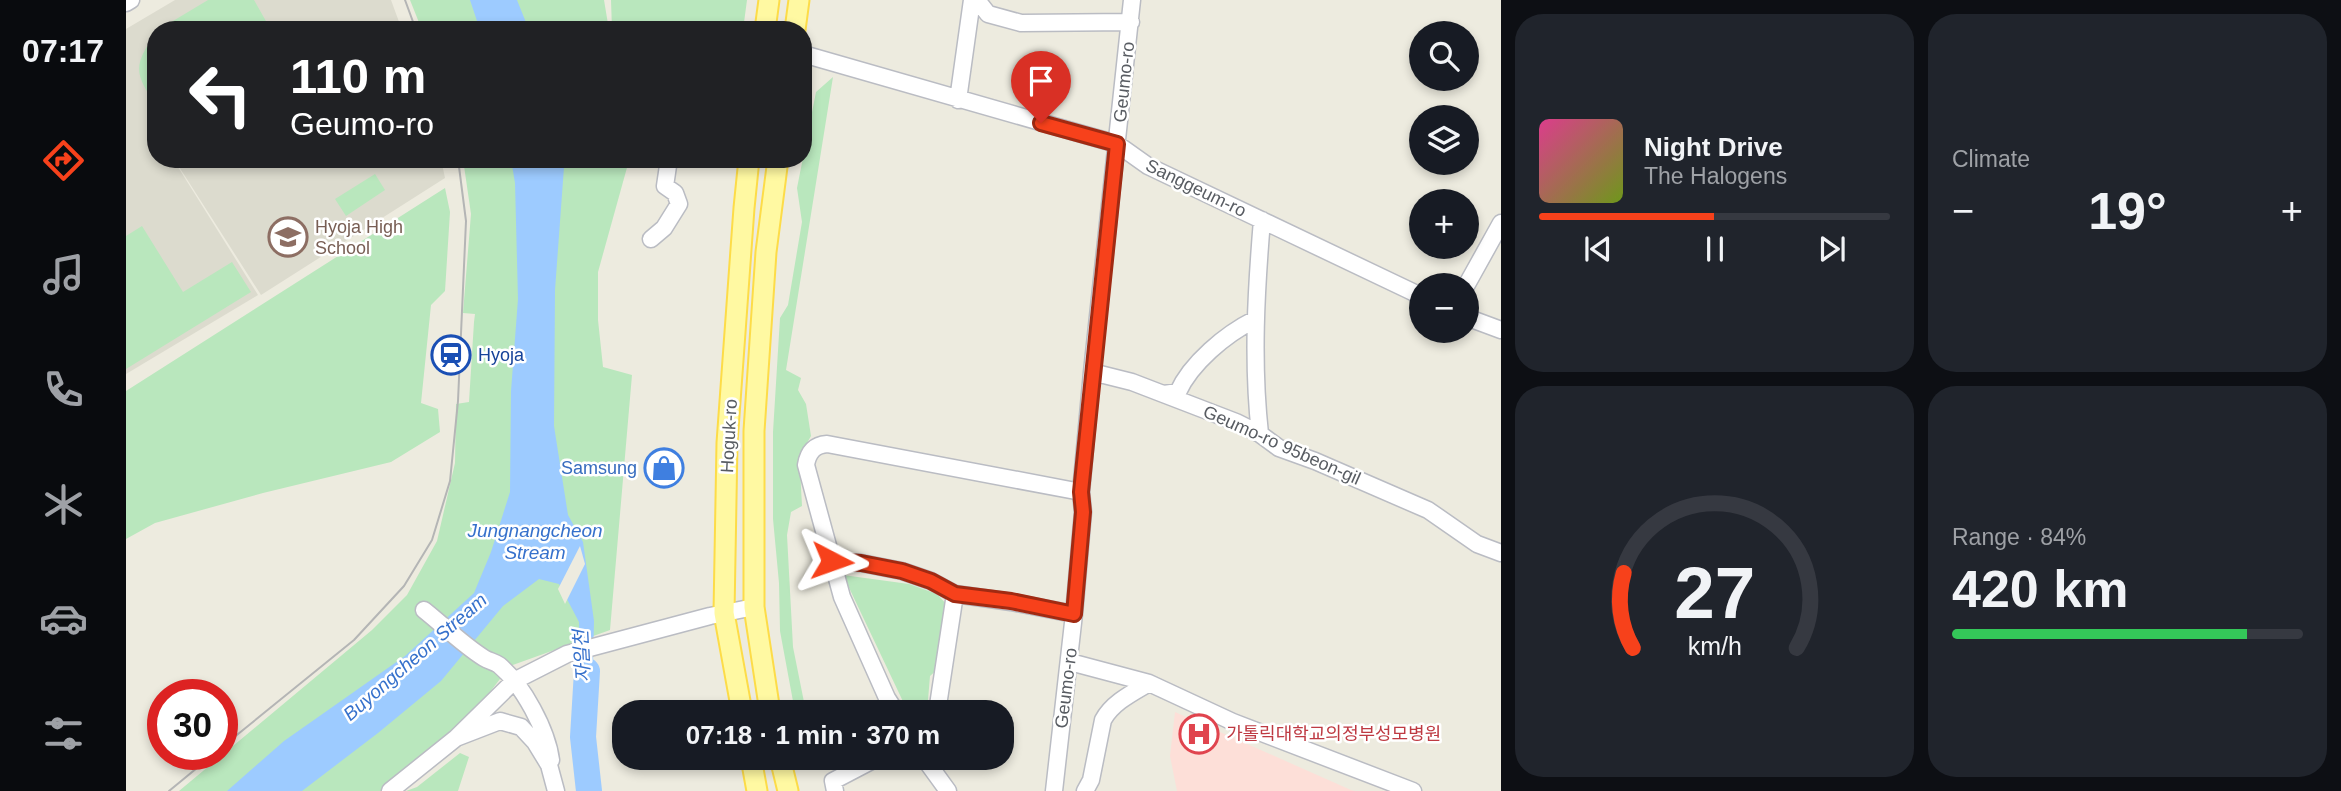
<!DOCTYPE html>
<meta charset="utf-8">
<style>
body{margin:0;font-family:Arial,"Noto Sans KR",sans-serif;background:#20242c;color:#f1f3f6;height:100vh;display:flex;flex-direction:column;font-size:26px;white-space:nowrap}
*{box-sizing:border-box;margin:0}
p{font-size:23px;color:#9ea1a6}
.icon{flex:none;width:38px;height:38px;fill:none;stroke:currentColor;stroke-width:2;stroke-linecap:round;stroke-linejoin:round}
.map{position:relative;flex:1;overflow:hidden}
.side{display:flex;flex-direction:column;gap:14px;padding:14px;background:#0d0f14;width:840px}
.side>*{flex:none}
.hud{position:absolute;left:21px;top:21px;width:665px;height:147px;border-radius:28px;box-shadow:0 4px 10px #0003;background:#202124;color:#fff;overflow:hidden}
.tools{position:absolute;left:1283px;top:21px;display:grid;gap:14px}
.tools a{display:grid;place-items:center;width:70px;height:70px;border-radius:50%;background:#171b24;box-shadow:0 4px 10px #0003;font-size:35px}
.speed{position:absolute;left:21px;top:679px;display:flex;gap:14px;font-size:35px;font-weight:700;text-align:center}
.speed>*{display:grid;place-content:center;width:91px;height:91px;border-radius:50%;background:#171b24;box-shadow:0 4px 10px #0003;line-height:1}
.speed .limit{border:10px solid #d22;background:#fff;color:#111}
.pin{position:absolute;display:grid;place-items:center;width:60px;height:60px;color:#fff;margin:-72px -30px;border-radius:50% 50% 50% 0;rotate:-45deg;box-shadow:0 0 7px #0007}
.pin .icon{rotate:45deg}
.me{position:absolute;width:77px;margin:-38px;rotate:94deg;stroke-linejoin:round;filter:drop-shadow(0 0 5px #0008)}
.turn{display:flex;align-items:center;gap:24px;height:147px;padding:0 28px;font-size:32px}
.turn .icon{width:91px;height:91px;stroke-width:2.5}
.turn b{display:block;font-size:49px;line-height:60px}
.big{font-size:52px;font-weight:700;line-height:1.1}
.side .widget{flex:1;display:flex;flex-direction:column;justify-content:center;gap:10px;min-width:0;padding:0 24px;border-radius:28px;background:#20242c}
.side .dial{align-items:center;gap:0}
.dial svg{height:182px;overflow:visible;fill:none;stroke:#363941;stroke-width:7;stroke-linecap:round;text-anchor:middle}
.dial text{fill:#f1f3f6;stroke:none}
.song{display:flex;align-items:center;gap:21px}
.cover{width:84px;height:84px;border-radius:10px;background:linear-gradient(135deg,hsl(330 70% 55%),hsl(80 70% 35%))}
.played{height:7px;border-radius:4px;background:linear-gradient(90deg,#f7411b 50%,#363941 50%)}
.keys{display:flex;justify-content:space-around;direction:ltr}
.heat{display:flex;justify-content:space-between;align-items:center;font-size:38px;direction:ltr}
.charge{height:10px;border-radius:5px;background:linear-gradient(90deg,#34c759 84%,#363941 0)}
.side .tiles{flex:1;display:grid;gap:14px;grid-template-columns:repeat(2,1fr)}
.trip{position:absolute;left:486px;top:700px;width:402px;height:70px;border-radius:28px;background:#171b24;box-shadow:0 4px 10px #0003;font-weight:700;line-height:70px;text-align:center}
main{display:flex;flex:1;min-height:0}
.tabs{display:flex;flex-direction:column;width:126px;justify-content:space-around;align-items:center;background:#090b0e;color:#9ea1a6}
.tabs .icon{width:49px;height:49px}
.tabs .on{color:#f7411b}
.tabs b{font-size:32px;color:#f1f3f6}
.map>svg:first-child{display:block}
.education{fill:#dcdbce}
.medical{fill:#fddfd8}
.green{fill:#b9e7bd}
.water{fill:#9dcbff}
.pier{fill:#edebdf}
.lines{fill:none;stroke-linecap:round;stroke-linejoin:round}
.river{stroke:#9dcbff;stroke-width:26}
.minor-casing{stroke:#babcc3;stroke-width:19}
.major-casing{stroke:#fddc48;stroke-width:23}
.minor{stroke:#fff;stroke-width:16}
.major{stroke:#fff9a2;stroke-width:19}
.tram{stroke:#b4b5b5;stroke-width:2}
.route-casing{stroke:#a12a12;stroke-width:18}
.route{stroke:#f7411b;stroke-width:12}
.labels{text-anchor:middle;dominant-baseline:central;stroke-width:5;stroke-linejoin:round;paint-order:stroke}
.street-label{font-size:18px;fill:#585c62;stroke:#fff}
.education-label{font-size:18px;fill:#785e54;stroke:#fff;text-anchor:start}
.transit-label{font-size:18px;fill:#164399;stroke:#fff;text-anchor:start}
.shop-label{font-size:18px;fill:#366cbe;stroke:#fff;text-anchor:end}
.health-label{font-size:18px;fill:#be3a42;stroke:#fff;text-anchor:start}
.water-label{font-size:19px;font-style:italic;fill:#3671cc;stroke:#fff}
</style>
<main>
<nav class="tabs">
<b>07:17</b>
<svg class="icon on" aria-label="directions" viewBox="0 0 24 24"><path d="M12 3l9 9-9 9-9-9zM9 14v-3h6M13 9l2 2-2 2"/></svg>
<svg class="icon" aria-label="music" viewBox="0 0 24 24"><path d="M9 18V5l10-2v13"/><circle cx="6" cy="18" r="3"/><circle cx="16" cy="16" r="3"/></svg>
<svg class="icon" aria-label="phone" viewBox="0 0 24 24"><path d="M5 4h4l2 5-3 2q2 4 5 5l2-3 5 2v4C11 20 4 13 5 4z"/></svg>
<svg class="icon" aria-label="climate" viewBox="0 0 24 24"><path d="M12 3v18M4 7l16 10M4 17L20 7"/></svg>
<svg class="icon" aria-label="car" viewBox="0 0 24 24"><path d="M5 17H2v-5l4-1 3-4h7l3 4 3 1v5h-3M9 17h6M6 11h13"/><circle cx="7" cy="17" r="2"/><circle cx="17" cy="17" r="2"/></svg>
<svg class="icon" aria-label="filters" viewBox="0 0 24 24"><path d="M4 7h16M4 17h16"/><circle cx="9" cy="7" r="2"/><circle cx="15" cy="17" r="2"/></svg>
</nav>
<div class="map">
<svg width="1375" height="791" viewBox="0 0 1375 791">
<rect width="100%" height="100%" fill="#edebdf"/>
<path class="education" d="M 49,0 L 265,0 L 276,30 L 30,30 L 30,159 L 47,159 L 132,295 L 0,374 L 0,29 Z
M 48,159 L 315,159 L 319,178 L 135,295 Z"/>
<path class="medical" d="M 1049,712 L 1225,790 L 1229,791 L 1051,791 L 1044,756 Z"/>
<path class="green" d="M 82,0 L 128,0 L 145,30 L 32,30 Z
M 284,0 L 478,0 L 483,30 L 296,30 Z
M 485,0 L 621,0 L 617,30 L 486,30 Z
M 30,32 L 30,106 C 8,72 7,67 30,32 Z
M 707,77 L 660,370 L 675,378 L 672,390 L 680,404 L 685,436 C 671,458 675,481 676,506 L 665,512 L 661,535 L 667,647 L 680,712 L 669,712 L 654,631 L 653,583 L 647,519 L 647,432 L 654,318 L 662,305 L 676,222 L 671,188 L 690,92 Z
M 337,159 L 502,159 L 502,164 L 472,272 L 472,320 L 477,367 L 506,375 L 484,630 L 384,666 L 350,710 L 323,737 L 256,791 L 53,791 L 246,630 L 281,595 L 311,541 L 329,463 L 330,404 L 343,402 L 348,322 L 349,314 L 337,313 L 345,214 Z
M 249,174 L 259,190 L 220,216 L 209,199 Z
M 319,188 L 324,212 L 319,291 L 305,305 L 295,403 L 312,409 L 314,432 L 265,462 L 137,493 L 29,523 L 0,539 L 0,391 Z
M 16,226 L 57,292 L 106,262 L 125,292 L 0,369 L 0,236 Z
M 717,575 L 783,584 L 811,594 L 822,606 L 814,667 L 804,676 L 801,712 L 782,712 Z
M 334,753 L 343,757 L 332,791 L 280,791 L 291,787 Z"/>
<path class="water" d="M 344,0 L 391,0 L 403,30 L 354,30 Z
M 385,159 L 436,159 L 438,167 L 429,290 L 428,426 L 442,515 L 457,542 L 468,621 L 466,707 L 455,707 L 453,622 L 433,584 L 413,579 L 377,606 L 315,681 L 252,733 L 176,791 L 101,791 L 158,741 L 279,656 L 348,593 L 365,552 L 384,492 L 385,391 L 392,299 L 389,183 Z"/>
<path class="pier" d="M 454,546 L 459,564 L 439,604 L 432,589 Z"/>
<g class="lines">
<path class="river" d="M 461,671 L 457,737 L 463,791"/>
<g class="minor-casing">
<path id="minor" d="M 851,0 L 862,14 L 895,23 L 1005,22
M 0,3 L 5,0
M 677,54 L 991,144 L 1022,166 L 1295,296
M 832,100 L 846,0
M 525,239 L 538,228 L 553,204 L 549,193 L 539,186 L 543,159
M 1340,286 L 1375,223
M 1340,317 L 1375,330
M 966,372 L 1006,382 L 1110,422 L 1134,434 L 1153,448 L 1189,461 L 1302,510 L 1351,544 L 1375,553
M 1038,394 L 1052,392 C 1065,363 1100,334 1128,320
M 1134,434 C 1126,362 1130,292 1136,220
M 706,561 L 735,563 L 776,571 L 805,581 L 829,594 L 885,602 L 948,614
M 298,610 C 317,625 337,645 358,658 C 363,661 369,662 373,665 C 397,685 421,730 425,760
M 944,662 L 1023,683 L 1107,722 L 1287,791
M 770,712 L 761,698 L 716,597 L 680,465 C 682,453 688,445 701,444 L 955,492
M 811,712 L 829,594
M 798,758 L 822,791
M 264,791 L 330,738
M 430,791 L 423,765 L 409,742 L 395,727 L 374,721 L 330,738 L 388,681 L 441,654 L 584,616 L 628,607
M 709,791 L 707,781 L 751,758
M 928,791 L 948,614 L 957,512 L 955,492 L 966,372 L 1006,0
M 959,791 L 965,780 L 977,720 C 986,703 1006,693 1023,683"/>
</g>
<g class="major-casing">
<path id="major" d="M 639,30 L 643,0
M 669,30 L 673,0
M 616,712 L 598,613 L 601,443 L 618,208 L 623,159
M 644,712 L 628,607 L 628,431 L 640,252 L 652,159
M 625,758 L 631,791
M 654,758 L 662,791"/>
</g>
<use href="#minor" class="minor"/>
<use href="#major" class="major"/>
<path class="tram" d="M 279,0 L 290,30
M 96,747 L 228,640 L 278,586 L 306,540 L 324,481 L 332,401 L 340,221 L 332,159
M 43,791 L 88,754"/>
</g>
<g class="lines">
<g class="route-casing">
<path id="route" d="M 706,561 L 735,563 L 776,571 L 805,581 L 829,594 L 885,601 L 948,614 L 957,512 L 955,492 L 991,144 L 915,123"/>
</g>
<use href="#route" class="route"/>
</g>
<defs>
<g id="school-ring" transform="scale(2.0125)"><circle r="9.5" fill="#fff" stroke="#8d6e63" stroke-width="1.5"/><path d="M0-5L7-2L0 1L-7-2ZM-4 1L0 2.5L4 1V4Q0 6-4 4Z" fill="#8d6e63"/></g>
<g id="station-ring" transform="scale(2.0125)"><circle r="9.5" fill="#fff" stroke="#1a4fb4" stroke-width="1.5"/><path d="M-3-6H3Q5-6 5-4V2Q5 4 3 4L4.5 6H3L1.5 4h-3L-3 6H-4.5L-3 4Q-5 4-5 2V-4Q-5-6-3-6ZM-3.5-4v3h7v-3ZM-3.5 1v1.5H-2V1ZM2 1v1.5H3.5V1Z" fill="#1a4fb4"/></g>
<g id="shop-ring" transform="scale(2.0125)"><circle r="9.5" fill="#fff" stroke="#3f7fe0" stroke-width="1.5"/><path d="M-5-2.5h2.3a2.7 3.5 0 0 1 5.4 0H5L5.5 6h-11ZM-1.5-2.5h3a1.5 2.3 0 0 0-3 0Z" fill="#3f7fe0"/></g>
<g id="hospital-ring" transform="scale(2.0125)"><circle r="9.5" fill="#fff" stroke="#e0444e" stroke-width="1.5"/><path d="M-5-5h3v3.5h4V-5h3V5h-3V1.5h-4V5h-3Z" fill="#e0444e"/></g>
</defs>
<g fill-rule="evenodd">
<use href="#school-ring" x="162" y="237"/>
<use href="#station-ring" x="325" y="355"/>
<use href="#shop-ring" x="538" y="468"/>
<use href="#hospital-ring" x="1073" y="734"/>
</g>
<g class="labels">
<g class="street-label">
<text transform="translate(998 82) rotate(-84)">Geumo-ro</text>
<text transform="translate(1070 188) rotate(26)">Sanggeum-ro</text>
<text transform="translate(603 436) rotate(-87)">Hoguk-ro</text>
<text transform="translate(1156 445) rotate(24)">Geumo-ro 95beon-gil</text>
<text transform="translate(940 688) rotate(-83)">Geumo-ro</text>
</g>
<g class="education-label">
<text x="189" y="227">Hyoja High<tspan x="189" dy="21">School</tspan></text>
</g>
<g class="transit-label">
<text x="352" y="355">Hyoja</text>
</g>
<g class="shop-label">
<text x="511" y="468">Samsung</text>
</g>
<g class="health-label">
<text x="1100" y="734">가톨릭대학교의정부성모병원</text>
</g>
<g class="water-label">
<text x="409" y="530">Jungnangcheon<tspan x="409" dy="22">Stream</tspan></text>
<text transform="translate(456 656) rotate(-93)">자일천</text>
<text transform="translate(289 657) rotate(-41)">Buyongcheon Stream</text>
</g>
</g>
</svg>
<div class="tools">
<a><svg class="icon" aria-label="search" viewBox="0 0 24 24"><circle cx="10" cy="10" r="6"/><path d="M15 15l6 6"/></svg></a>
<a><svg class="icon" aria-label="layers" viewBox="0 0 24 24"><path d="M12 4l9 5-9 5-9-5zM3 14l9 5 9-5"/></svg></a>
<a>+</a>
<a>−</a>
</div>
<div class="speed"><div class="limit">30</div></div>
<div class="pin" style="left:915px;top:123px;background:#d93025"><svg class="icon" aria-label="arrive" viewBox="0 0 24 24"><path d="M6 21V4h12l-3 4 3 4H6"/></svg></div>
<svg class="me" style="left:706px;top:561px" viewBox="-20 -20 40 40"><path d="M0-17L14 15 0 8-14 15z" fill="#f7411b" stroke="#fff" stroke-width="4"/></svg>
<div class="trip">07:18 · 1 min · 370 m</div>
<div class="hud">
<div class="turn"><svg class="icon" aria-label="left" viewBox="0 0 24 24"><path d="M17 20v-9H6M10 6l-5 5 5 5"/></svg><div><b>110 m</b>Geumo-ro</div></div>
</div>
</div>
<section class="side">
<div class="tiles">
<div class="widget">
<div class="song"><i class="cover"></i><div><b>Night Drive</b><p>The Halogens</p></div></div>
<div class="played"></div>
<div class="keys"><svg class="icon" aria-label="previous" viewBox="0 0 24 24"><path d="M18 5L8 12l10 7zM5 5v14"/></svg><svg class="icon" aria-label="pause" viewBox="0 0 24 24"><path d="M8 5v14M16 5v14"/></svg><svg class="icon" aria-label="next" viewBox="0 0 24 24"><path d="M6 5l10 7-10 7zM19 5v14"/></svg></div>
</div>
<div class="widget"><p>Climate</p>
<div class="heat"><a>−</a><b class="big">19°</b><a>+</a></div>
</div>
<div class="widget dial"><svg viewBox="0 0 100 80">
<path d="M14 69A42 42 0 1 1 86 69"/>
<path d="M14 69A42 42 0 0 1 10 36" stroke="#f7411b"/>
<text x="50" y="56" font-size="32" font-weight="700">27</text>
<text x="50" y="72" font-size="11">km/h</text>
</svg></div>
<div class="widget"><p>Range · 84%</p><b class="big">420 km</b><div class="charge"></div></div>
</div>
</section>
</main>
